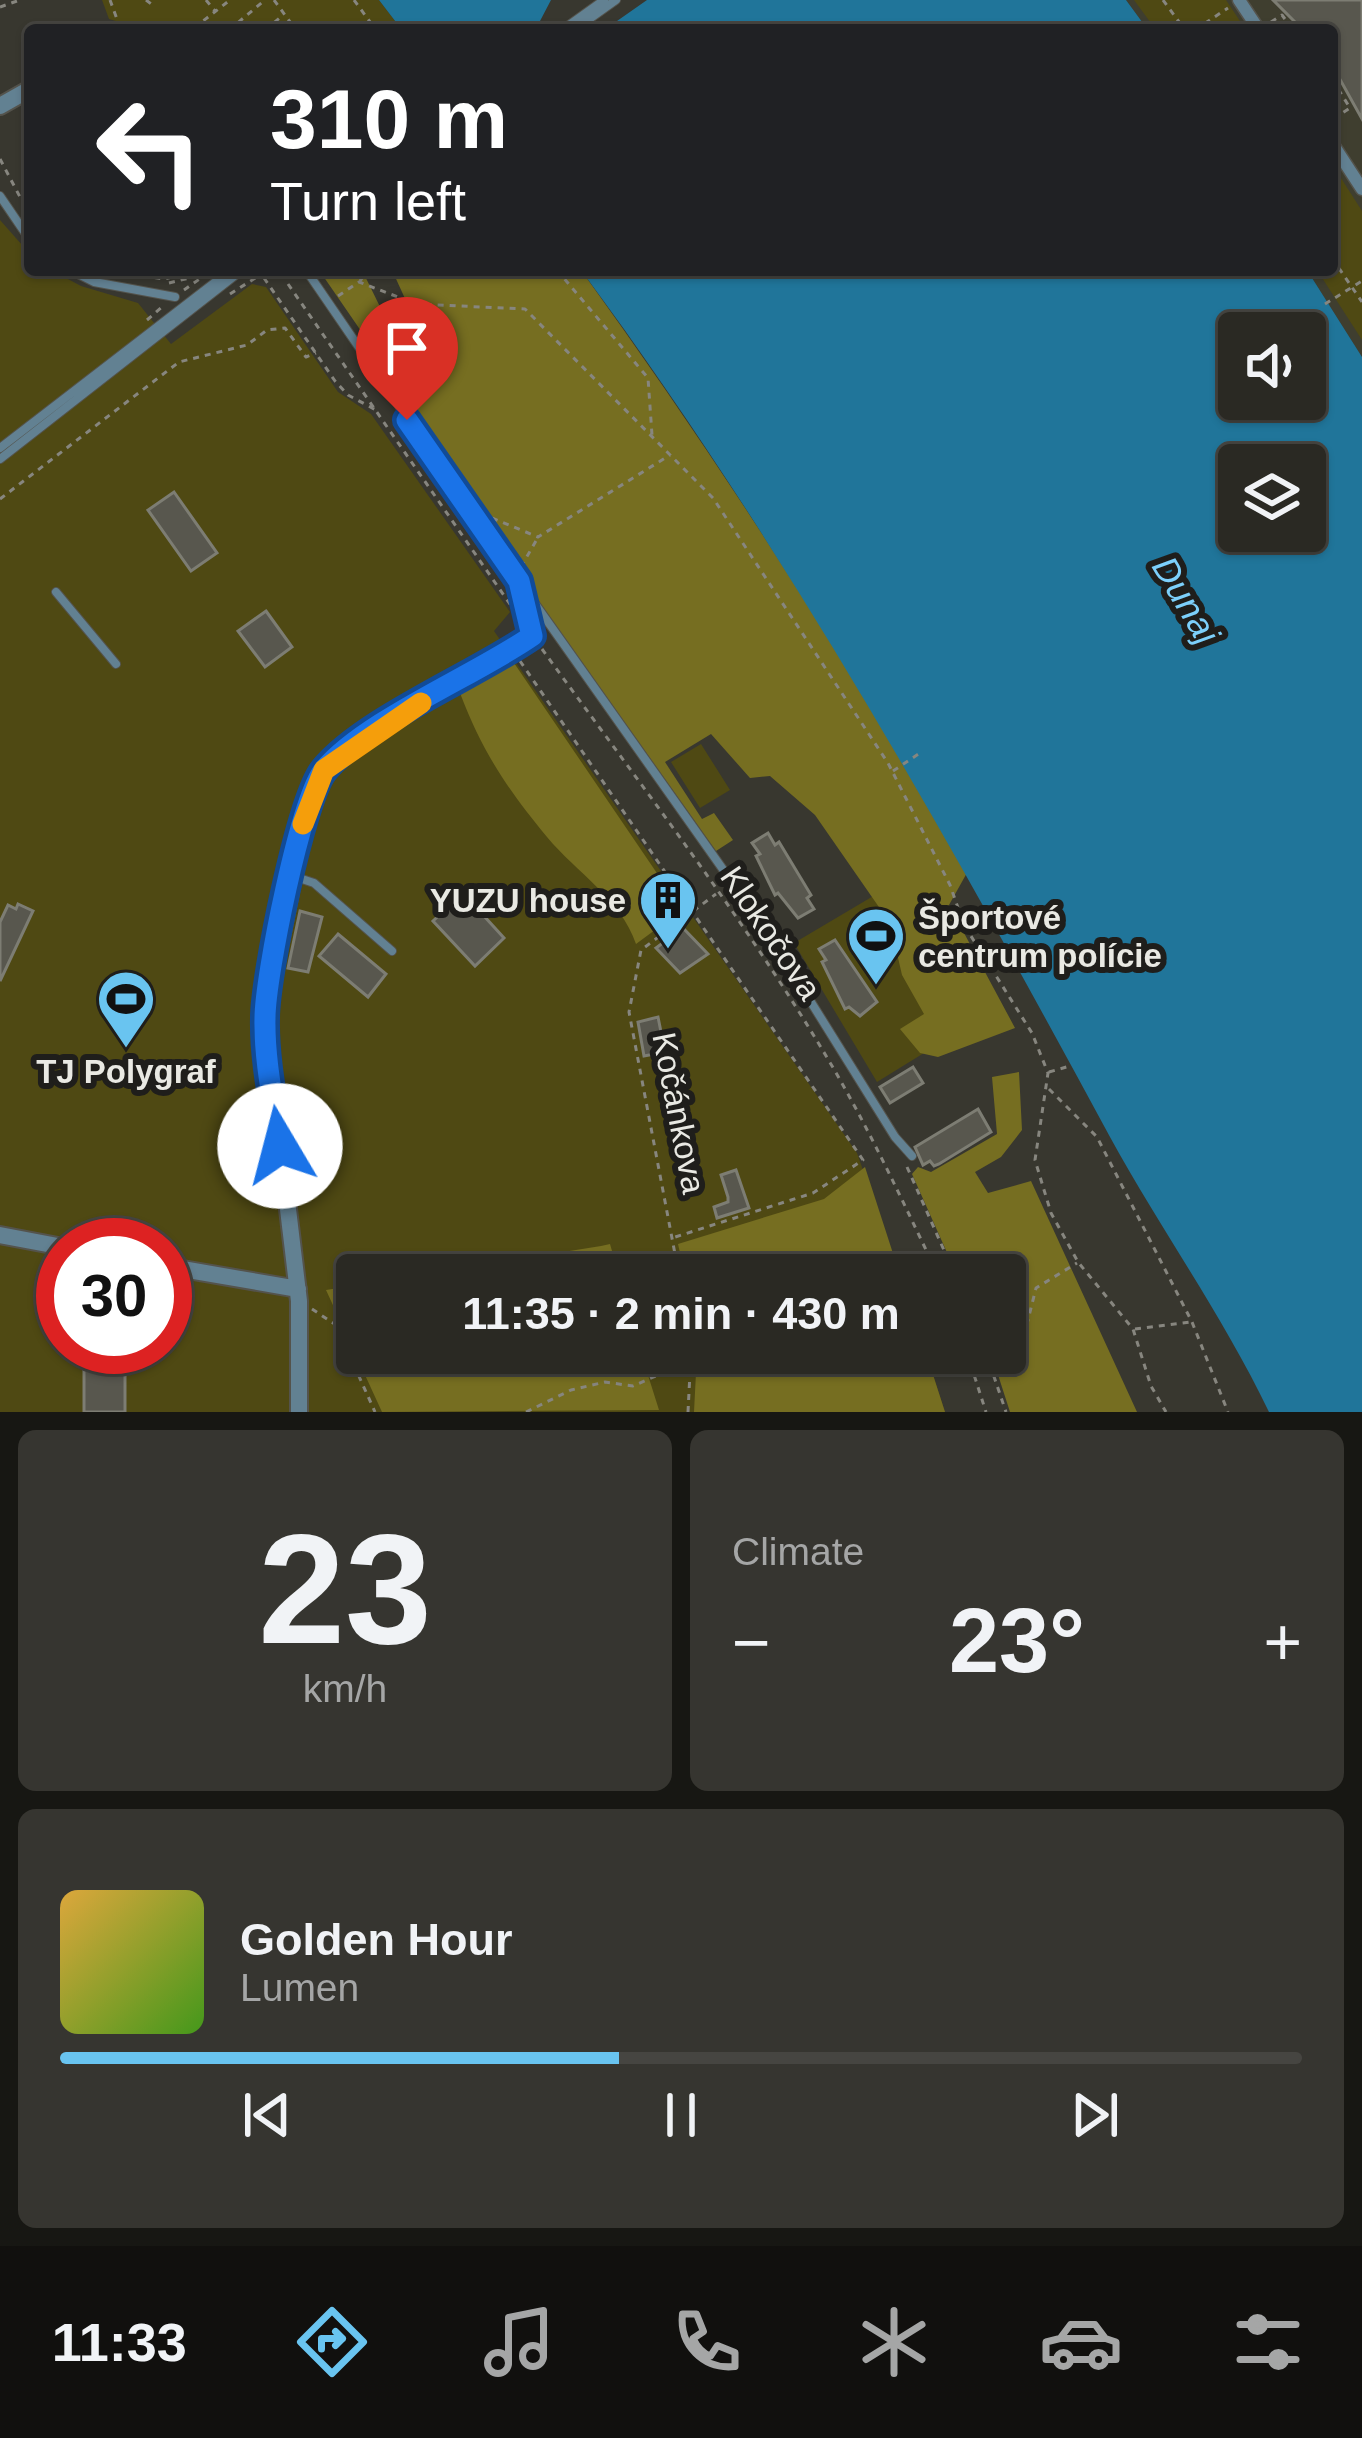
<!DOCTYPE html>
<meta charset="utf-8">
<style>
body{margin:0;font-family:Arial,sans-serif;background:#363530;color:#f1f3f6;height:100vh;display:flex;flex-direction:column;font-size:45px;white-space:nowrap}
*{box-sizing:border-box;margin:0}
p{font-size:39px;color:#a5a6a6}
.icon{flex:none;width:66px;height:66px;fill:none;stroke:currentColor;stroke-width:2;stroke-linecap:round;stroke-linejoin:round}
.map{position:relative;height:1412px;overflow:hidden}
.sheet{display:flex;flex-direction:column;gap:18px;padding:18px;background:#171713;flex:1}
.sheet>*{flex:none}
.banner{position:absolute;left:24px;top:24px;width:1314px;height:252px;border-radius:12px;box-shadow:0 3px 9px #0004,0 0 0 3px #464541;background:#202124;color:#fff;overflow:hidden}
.tools{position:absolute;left:1218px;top:312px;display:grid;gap:24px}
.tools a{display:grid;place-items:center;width:108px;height:108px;border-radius:12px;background:#2a2923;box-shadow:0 3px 9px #0004,0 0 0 3px #464541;font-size:60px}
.speed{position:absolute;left:36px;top:1218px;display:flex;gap:24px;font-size:60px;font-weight:700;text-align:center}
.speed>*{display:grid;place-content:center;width:156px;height:156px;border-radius:50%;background:#2a2923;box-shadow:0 3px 9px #0004,0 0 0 3px #464541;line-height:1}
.speed .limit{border:18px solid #d22;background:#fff;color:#111}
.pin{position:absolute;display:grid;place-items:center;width:102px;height:102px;color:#fff;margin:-123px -51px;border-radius:50% 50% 50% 0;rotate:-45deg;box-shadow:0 0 12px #0007}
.pin .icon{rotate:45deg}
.me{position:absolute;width:132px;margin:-66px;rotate:352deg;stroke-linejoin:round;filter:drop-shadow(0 0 9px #0008)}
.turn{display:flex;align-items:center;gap:42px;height:252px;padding:0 48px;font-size:54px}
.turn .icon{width:156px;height:156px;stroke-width:2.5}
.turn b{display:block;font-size:84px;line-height:102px}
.big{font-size:90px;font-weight:800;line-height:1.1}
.sheet .tile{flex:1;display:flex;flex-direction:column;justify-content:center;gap:18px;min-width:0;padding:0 42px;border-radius:18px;background:#363530}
.sheet .dial{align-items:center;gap:0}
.dial b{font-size:156px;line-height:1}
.song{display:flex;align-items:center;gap:36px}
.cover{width:144px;height:144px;border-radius:18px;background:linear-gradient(135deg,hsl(40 70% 55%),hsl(100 70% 35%))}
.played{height:12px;border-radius:6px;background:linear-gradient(90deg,#69c4f0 45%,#464541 45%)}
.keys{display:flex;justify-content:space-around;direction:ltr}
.heat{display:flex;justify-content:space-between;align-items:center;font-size:66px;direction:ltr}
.sheet .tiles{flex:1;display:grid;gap:18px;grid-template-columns:1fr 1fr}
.tile:last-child{grid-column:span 2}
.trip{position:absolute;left:336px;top:1254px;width:690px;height:120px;border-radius:12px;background:#2a2923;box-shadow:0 3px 9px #0004,0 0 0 3px #464541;font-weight:800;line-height:120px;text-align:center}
.menu{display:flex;height:192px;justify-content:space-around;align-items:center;background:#11100e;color:#a5a6a6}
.menu .icon{width:84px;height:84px}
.menu .current{color:#69c4f0}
.menu b{font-size:54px;color:#f1f3f6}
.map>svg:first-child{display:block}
.built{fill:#3f3e2f}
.green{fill:#4f4913;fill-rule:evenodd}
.forest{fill:#766e21}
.water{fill:#20759a;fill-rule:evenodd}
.pier{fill:#38372f}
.building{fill:#58574e;stroke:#7d7d73;stroke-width:3}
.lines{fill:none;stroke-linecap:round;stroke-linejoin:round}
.service-casing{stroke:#54534c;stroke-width:10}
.pedestrian-casing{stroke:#54534c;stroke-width:15}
.minor-casing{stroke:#54534c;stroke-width:20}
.path{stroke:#87867f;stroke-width:3;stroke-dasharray:6 6;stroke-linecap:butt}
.service{stroke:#628192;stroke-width:8}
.pedestrian{stroke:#628192;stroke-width:12}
.minor{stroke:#628192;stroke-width:16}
.path-bridge{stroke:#87867f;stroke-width:3;stroke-dasharray:6 6;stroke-linecap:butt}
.route-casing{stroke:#114b97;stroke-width:30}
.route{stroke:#1a73e8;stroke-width:21}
.slow{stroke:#f59e0b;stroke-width:21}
.labels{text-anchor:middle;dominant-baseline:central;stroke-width:12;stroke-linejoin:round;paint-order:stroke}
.poi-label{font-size:33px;font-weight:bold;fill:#e9e9e3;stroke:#1f1e1b;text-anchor:end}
.street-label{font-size:33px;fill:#e9e9e3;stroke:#1f1e1b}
.water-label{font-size:36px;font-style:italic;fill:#7cd0fb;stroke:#1f1e1b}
</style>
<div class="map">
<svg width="1362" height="1412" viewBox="0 0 1362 1412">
<rect width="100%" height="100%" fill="#38372f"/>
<path class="built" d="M 1126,0 L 1362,0 L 1362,357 L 1307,270 L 1332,270 L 1332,30 L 1148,30 Z"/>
<path class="green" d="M 102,0 L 379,0 L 402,30 L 146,30 L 109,19 Z
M 1134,0 L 1226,0 L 1246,30 L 1156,30 Z
M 1332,164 L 1362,211 L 1362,340 L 1317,270 L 1332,270 Z
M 0,220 L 30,254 L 30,270 L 51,270 L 81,286 L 138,303 L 171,344 L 252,284 L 266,287 L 338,392 L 371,414 L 510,612 L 494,631 L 857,1153 L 900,1275 L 357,1275 L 357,1353 L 926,1353 L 945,1412 L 0,1412 ZM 63,1245 L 165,1245 L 165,1347 L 63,1347 Z
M 701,744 L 730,790 L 700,808 L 671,762 Z
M 875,895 L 958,1032 L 877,1082 L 794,943 Z"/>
<path class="forest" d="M 319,270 L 362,270 L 385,317 L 407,303 L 392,270 L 581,270 C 721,464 849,663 968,871 L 949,905 L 1015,1028 L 938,1057 L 920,1053 L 900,1029 L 924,1014 L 902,975 L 890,923 L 815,815 L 770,776 L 750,778 L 711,734 L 665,762 L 702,819 L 714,813 L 733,840 L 716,851 L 450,476 L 425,424 Z
M 512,660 L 682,910 L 636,944 C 621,899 577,873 547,837 C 506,787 483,753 460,693 Z
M 1019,1072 L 1022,1130 L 1001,1157 L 975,1172 L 988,1193 L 1031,1181 L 1137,1412 L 1010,1412 L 991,1353 L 1005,1353 L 1005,1275 L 957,1275 L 912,1174 L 918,1167 L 931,1172 L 997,1134 L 992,1077 Z
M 865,1167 L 900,1275 L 685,1275 L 678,1244 L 824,1199 Z
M 610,1244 L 619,1275 L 417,1275 L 601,1246 Z
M 357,1285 L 357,1353 L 641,1353 L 659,1410 L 382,1412 L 326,1290 Z
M 697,1353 L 926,1353 L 945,1412 L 694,1412 Z"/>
<path class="water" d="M 379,0 L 1126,0 L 1148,30 L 402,30 Z
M 581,270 L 1307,270 L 1362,357 L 1362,1412 L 1269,1412 C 1223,1316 1161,1230 1110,1137 C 947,836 785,546 581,270 ZM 1239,333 L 1305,333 L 1305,399 L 1239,399 ZM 1239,465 L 1305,465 L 1305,531 L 1239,531 Z"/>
<path class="pier" d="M 551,0 L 647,0 L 617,21 L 614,30 L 527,30 L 540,21 Z"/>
<path class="building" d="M 1273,0 L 1362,0 L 1362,119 L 1332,65 L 1332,30 L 1303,30 Z
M 174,492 L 217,553 L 191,571 L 148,510 Z
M 266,611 L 292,647 L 265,667 L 238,631 Z
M 768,833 L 775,845 L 779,842 L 811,895 L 807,898 L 814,909 L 798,918 L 778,893 L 775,895 L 756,856 L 760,854 L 752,843 Z
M 463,893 L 504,938 L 475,966 L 433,921 Z
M 18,904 L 33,911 L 0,981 L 0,922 L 8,905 L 16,909 Z
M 300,911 L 322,917 L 308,972 L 288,968 Z
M 683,928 L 708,954 L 680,973 L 656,948 Z
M 338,934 L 386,974 L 368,997 L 319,956 Z
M 835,940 L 877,1002 L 860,1016 L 849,1007 L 845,1009 L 822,962 L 826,960 L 819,949 Z
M 658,1017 L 665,1052 L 644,1056 L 638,1022 Z
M 913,1067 L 923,1083 L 890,1103 L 880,1087 Z
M 978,1109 L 991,1132 L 939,1164 L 934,1166 L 930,1161 L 923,1165 L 915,1147 Z
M 736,1170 L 749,1208 L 717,1218 L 714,1207 L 728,1202 L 728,1197 L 721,1175 Z
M 84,1347 L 125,1347 L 125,1412 L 84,1412 Z"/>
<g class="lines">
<g class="service-casing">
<path id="service" d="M 562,30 L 604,0
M 574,30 L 616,0
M 0,196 L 30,240
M 70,270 L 94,282 L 175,297
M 306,270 L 519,581 L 532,635
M 0,448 L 231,270
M 0,459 L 242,270
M 519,581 L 768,933 L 895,1137 L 912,1156
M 56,592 L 116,664
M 293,876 L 314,883 L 392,951"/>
</g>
<g class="pedestrian-casing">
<path id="pedestrian" d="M 1239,0 L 1259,30
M 1332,143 L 1362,189"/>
</g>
<g class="minor-casing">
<path id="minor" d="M 0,106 L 30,89
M 0,1235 L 63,1247
M 165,1266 L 298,1289
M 299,1412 L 299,1301 L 265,1017 L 307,808 C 311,796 314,784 321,773 C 357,726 478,674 532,636"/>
</g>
<path class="path" d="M 110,0 L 121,30
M 146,0 L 155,7
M 206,0 L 215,11
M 274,0 L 296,30
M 354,0 L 376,30
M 1163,0 L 1185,30
M 0,7 L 20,0
M 1271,22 L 1282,15 L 1293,30
M 210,30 L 203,21 L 230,0
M 229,30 L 265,0
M 265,30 L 282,16
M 1195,30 L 1228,8
M 1332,79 L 1350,108 L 1332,120
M 0,159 L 30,216
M 1332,258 L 1362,302
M 107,270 L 164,279 L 203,270
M 557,270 L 648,378 L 652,435
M 264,278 L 335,381 L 348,395 L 376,410
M 360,281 L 368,270
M 169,283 L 206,274
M 288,284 L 512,607
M 184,290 L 201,278
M 230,294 L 268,270
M 338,296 L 359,282 L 416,304 L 525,309 L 713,498 L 888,763 L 950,885 L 964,925 L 1032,1033 L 1048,1073 L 1035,1160 L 1051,1213 L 1078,1262 L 1133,1329 L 1151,1386 L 1166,1412
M 147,320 L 162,307
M 0,499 L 179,362 L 247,345 L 267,330 L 285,328 L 306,357 L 316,353
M 492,518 L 538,537 L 670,455
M 521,567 L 537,539
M 542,649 C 642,787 749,924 835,1071 C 873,1137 905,1206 938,1275
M 520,661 L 863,1160 L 813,1193 L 672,1238
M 893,771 L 920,753
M 1049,1072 L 1070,1066
M 1049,1089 L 1097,1137 L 1192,1322 L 1228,1412
M 907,1167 L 955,1275
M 679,1275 L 629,1012 L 641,950 L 716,894
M 312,1309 L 336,1325 L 375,1412
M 1135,1329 L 1191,1322
M 1005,1350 L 1023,1340 L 1036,1288 L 1077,1263
M 967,1353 L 986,1412
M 986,1353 L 1006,1412
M 526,1412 L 571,1390 L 605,1382 L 633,1386 L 690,1361
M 688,1412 L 691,1353"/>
<use href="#service" class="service"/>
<use href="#pedestrian" class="pedestrian"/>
<use href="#minor" class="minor"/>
<path class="path-bridge" d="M 1325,304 L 1362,281"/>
</g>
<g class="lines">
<g class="route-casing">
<path id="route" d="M 280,1146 C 274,1105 264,1060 265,1018 C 265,977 301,798 324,770 C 364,721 476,675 532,636 L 519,581 L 407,420"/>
</g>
<use href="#route" class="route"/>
<path class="slow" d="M 303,824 L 324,770 L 421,703"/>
</g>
<defs>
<g id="building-pin" transform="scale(3)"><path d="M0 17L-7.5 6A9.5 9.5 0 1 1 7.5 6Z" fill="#69c4f0" stroke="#1f1e1b"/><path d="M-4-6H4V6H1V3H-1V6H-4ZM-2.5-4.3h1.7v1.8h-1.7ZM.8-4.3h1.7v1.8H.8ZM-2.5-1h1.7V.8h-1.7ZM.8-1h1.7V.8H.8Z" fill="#111"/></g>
<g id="stadium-pin" transform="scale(3)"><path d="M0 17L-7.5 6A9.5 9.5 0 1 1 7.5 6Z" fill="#69c4f0" stroke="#1f1e1b"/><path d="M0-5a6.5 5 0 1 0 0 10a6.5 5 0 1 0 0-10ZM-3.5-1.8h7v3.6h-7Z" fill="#111"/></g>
</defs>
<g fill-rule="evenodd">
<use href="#building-pin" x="668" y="900"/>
<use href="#stadium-pin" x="876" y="936"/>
<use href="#stadium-pin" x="126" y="999"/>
</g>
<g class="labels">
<g class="poi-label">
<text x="626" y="900">YUZU house</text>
<text x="918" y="917" text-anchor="start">Športové<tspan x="918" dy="38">centrum polície</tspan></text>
<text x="126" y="1071" text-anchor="middle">TJ Polygraf</text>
</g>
<g class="street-label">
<text transform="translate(771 933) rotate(56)">Klokočova</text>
<text transform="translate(679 1113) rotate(79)">Kočánkova</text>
</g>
<g class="water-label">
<text transform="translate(1186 600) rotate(59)">Dunaj</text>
</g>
</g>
</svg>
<div class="tools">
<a><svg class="icon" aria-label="sound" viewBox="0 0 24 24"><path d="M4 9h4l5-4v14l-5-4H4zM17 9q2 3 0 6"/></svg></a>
<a><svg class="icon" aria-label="layers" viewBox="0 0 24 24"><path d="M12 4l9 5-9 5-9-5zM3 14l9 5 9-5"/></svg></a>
</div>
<div class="speed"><div class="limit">30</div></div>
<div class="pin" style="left:407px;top:420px;background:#d93025"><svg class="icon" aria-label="arrive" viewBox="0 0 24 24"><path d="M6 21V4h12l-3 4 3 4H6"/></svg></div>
<svg class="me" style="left:280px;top:1146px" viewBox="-20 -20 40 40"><circle r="19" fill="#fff"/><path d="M0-13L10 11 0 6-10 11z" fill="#1a73e8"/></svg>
<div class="trip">11:35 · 2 min · 430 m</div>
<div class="banner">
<div class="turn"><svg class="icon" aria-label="left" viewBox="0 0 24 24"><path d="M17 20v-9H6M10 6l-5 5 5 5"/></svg><div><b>310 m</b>Turn left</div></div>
</div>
</div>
<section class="sheet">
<div class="tiles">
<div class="tile dial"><b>23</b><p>km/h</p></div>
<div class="tile"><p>Climate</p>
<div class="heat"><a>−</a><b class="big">23°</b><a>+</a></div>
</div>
<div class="tile">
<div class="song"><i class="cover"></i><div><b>Golden Hour</b><p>Lumen</p></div></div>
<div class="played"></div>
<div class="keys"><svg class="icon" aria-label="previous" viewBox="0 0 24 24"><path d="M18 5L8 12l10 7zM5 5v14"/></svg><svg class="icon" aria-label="pause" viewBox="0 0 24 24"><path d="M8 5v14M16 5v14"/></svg><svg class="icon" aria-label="next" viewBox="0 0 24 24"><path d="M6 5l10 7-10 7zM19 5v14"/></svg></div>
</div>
</div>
</section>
<nav class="menu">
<b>11:33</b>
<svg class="icon current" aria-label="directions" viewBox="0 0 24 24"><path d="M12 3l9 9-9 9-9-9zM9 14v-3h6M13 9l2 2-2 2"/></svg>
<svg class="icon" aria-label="music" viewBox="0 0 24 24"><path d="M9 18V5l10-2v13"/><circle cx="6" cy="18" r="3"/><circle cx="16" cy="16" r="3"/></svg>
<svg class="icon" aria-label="phone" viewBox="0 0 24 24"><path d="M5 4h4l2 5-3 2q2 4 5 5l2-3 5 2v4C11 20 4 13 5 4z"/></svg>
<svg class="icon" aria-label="climate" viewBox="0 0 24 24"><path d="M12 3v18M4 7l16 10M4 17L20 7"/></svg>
<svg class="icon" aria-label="car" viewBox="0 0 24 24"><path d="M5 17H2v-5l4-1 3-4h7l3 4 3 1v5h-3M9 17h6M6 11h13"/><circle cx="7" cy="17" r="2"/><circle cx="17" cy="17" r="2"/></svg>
<svg class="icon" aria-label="filters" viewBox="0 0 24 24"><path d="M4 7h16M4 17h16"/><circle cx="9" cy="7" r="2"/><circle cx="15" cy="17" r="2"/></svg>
</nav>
